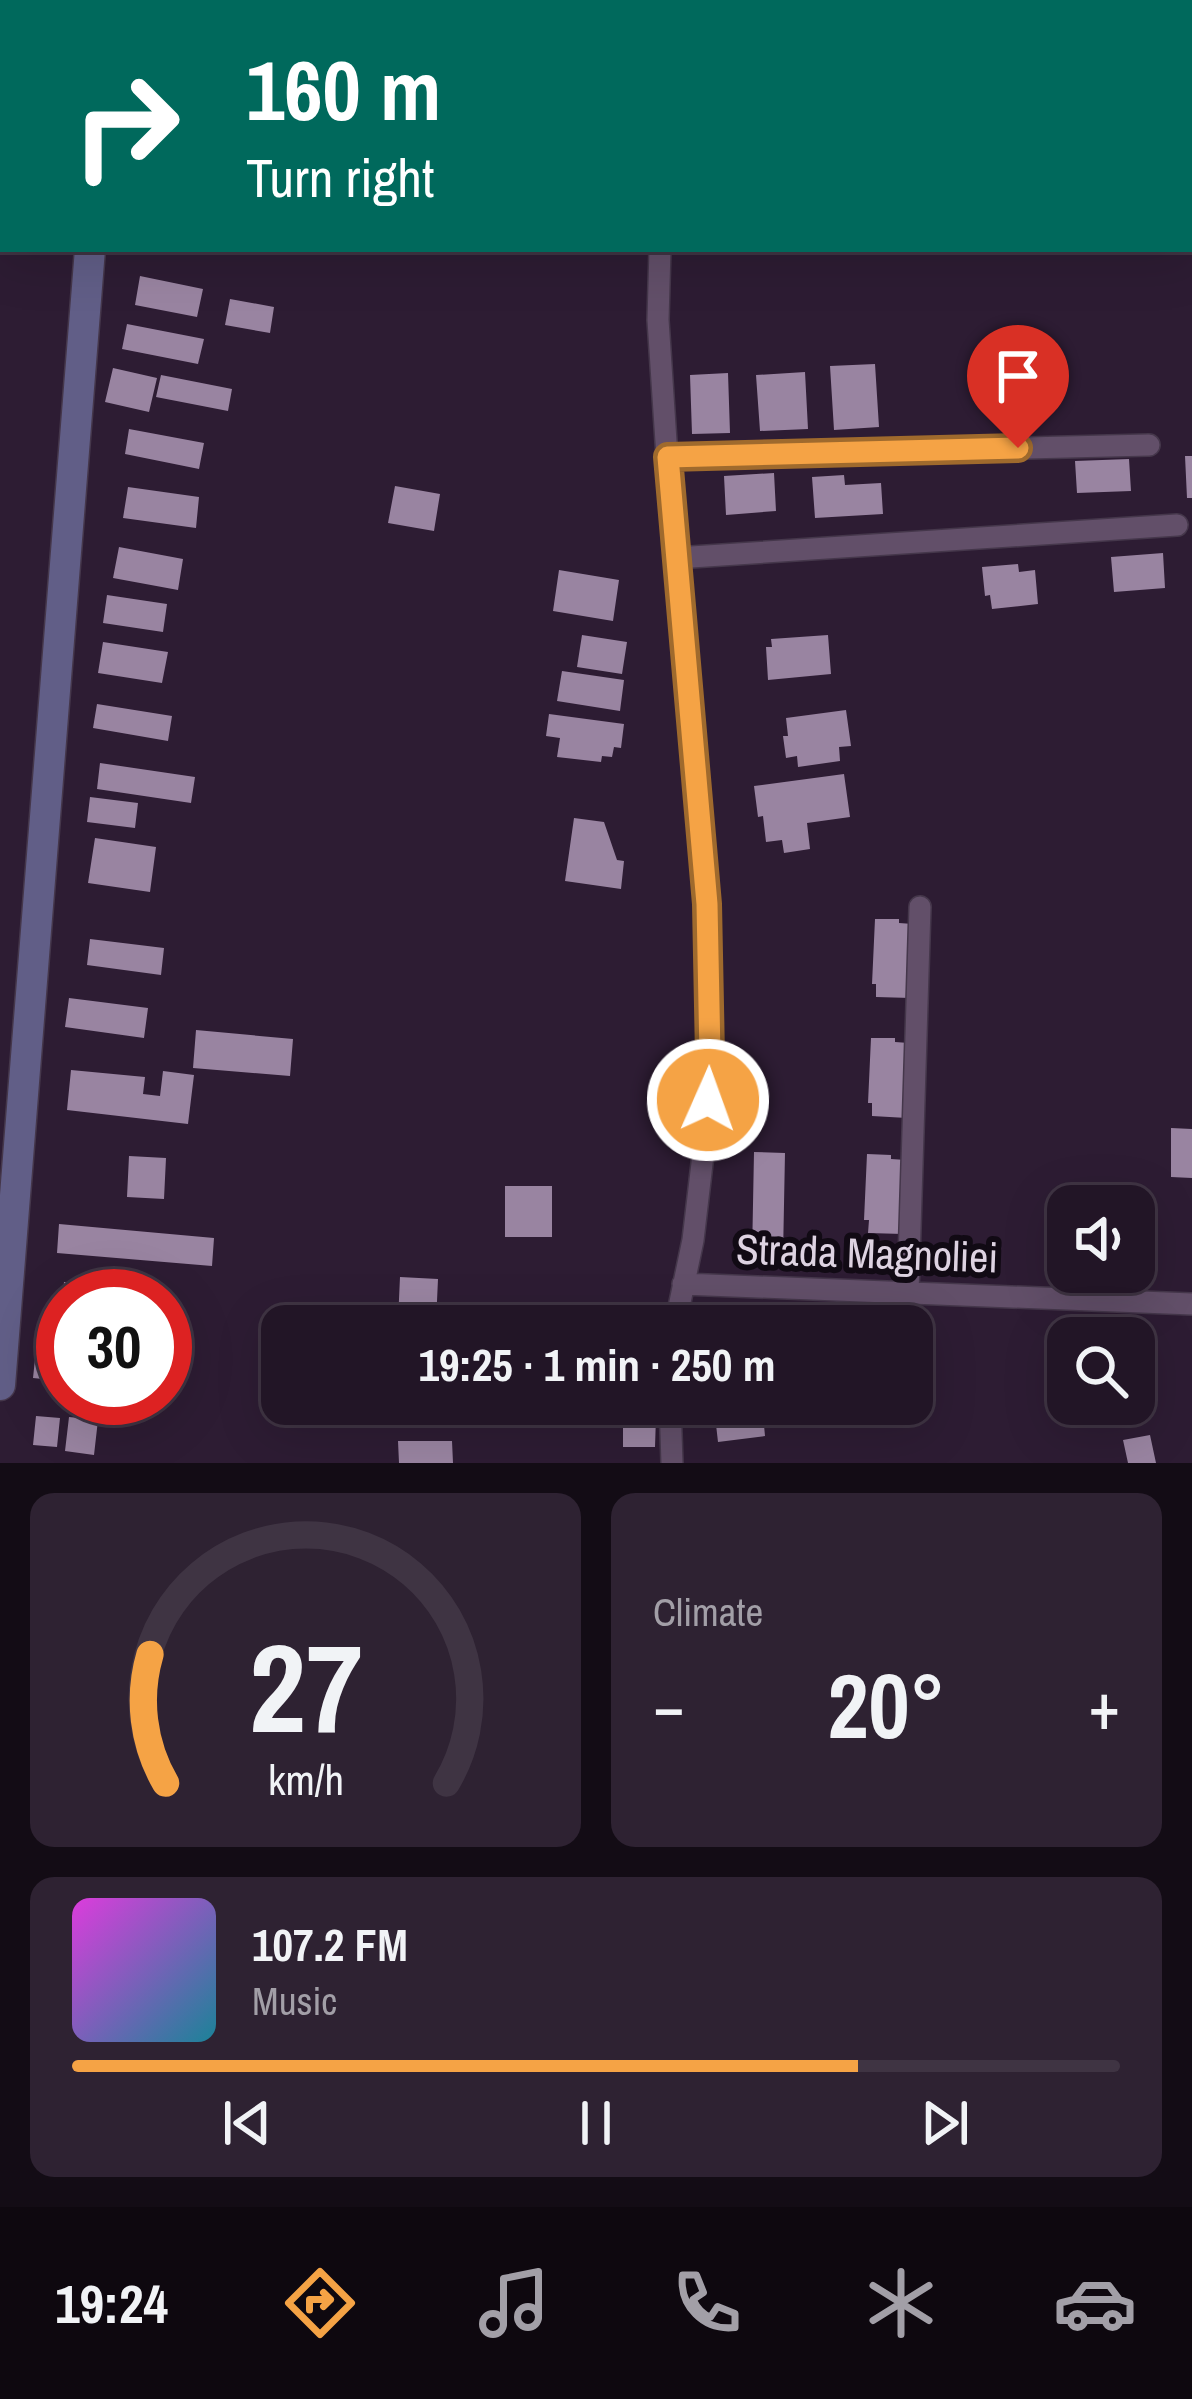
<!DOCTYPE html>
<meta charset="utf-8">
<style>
body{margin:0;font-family:"Archivo Narrow",sans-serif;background:#2e2232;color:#f1f3f6;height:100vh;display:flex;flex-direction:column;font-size:45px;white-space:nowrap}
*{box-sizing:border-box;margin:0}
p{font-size:39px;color:#a29fa7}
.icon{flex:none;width:66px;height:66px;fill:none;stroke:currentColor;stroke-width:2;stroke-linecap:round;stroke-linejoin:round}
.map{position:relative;height:1463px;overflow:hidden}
.drawer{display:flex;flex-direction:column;gap:30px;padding:30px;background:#130c15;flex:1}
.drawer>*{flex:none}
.hud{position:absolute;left:0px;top:0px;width:1194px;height:252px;box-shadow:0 12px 48px #0002,0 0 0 3px #3f3443;background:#00695c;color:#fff;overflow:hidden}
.tools{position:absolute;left:1047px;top:1185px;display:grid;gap:24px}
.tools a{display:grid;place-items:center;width:108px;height:108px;border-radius:24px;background:#221526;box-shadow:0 12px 48px #0002,0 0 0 3px #3f3443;font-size:60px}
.speed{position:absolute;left:36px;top:1269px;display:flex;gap:24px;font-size:60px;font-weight:700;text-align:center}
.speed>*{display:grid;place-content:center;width:156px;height:156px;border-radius:50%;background:#221526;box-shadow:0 12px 48px #0002,0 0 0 3px #3f3443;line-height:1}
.speed .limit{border:18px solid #d22;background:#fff;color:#111}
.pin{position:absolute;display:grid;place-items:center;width:102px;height:102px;color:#fff;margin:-123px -51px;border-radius:50% 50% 50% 0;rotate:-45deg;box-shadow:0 0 12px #0007}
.pin .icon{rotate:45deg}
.me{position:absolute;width:132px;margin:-66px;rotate:2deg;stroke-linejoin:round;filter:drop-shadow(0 0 9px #0008)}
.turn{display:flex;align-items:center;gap:42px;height:252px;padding:0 48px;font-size:54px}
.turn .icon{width:156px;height:156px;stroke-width:2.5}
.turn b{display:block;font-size:84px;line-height:102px}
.big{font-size:90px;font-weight:800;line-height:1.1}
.drawer .tile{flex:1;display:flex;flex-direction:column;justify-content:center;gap:18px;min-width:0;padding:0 42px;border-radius:24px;background:#2e2232}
.drawer .dial{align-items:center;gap:0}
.dial svg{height:312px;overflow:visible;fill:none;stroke:#3f3443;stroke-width:7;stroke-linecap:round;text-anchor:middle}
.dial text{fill:#f1f3f6;stroke:none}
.song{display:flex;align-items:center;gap:36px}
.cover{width:144px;height:144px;border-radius:18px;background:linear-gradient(135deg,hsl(300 70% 55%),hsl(190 70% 35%))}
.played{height:12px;border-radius:6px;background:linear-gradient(90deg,#f5a345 75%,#3f3443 75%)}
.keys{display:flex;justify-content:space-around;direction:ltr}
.heat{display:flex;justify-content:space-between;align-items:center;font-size:66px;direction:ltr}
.drawer .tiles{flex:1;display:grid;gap:30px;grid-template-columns:1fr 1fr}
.tile:last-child{grid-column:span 2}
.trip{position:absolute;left:261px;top:1305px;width:672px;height:120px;border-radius:24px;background:#221526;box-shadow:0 12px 48px #0002,0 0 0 3px #3f3443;font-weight:800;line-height:120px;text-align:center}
.tab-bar{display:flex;height:192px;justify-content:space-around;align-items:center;background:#0e080f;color:#a29fa7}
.tab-bar .icon{width:84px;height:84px}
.tab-bar .selected{color:#f5a345}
.tab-bar b{font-size:54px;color:#f1f3f6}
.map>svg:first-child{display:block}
.building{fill:#9984a1}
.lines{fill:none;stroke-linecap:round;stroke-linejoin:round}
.minor-casing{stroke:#45374b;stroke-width:24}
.secondary-casing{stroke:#45374b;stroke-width:33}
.minor{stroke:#624f69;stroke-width:21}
.secondary{stroke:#615e87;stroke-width:30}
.route-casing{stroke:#9f6a2d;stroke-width:30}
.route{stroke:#f5a345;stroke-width:21}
.labels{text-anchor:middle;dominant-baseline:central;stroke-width:12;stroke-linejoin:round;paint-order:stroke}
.street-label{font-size:42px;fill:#ded3e2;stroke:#110a14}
</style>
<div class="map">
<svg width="1192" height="1463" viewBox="0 0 1192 1463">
<rect width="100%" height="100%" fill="#2d1c33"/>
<path class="building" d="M 140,276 L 203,289 L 197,317 L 135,305 Z
M 230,299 L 274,307 L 270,333 L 225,325 Z
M 127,324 L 204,339 L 198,364 L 122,349 Z
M 875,364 L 879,427 L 834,430 L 830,366 Z
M 113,368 L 157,378 L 149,412 L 105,402 Z
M 805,372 L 808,429 L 760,431 L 756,375 Z
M 728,373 L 730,433 L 692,434 L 690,375 Z
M 161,375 L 232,389 L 228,411 L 156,397 Z
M 129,429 L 204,443 L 199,469 L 125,454 Z
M 1185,456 L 1192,456 L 1192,498 L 1187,498 Z
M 1129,459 L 1131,491 L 1077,493 L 1075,461 Z
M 774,473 L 776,511 L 726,515 L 724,476 Z
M 844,475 L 845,485 L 881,483 L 883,514 L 815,518 L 812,477 Z
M 395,486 L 440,494 L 434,531 L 388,523 Z
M 128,487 L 199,497 L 196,528 L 123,518 Z
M 119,547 L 183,559 L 178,590 L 113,578 Z
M 1163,553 L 1165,588 L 1114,592 L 1111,557 Z
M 1018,564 L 1019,572 L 1035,570 L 1038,604 L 992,609 L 990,595 L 985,596 L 982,567 Z
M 559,570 L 619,580 L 613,621 L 553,611 Z
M 107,595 L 167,604 L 163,632 L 103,623 Z
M 582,635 L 627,642 L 622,674 L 577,667 Z
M 828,635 L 831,674 L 768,680 L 766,647 L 772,647 L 771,639 Z
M 103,642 L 168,652 L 162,683 L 98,673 Z
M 562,671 L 624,680 L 620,711 L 557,701 Z
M 97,704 L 172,716 L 168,741 L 93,728 Z
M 846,710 L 851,746 L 839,747 L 840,761 L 798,767 L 797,756 L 786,758 L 783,736 L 788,736 L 786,718 Z
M 549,714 L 624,724 L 621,748 L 614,747 L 612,757 L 602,756 L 601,762 L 557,757 L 560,738 L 546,736 Z
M 100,763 L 195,777 L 191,803 L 97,789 Z
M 844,774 L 850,817 L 807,823 L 810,849 L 784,853 L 782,840 L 766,842 L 763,816 L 758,817 L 754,786 Z
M 90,797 L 138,803 L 135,828 L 87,822 Z
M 574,818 L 604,822 L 617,860 L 624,861 L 621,889 L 565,881 Z
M 95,838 L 156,847 L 150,892 L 88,883 Z
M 875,919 L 899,919 L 899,923 L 913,924 L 911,998 L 876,997 L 876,984 L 872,984 Z
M 90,939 L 164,948 L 161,975 L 87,965 Z
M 69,998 L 148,1008 L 144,1038 L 65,1027 Z
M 196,1030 L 293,1039 L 290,1076 L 193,1068 Z
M 871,1038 L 895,1038 L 895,1042 L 909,1043 L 907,1118 L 872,1116 L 872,1103 L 868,1103 Z
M 71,1070 L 145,1077 L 143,1094 L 160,1096 L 163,1071 L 194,1075 L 188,1124 L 67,1110 Z
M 1171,1128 L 1192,1129 L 1192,1178 L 1171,1177 Z
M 754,1152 L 785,1153 L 783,1256 L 752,1256 Z
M 867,1154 L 891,1155 L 891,1159 L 906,1160 L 903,1234 L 868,1233 L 869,1220 L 864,1220 Z
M 129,1156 L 166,1158 L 164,1199 L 127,1197 Z
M 505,1186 L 552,1186 L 552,1237 L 505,1237 Z
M 59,1224 L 214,1238 L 212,1266 L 57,1253 Z
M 400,1277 L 438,1279 L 436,1323 L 398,1321 Z
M 64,1282 L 116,1286 L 115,1296 L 63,1296 Z
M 37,1340 L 63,1342 L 63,1381 L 33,1378 Z
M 165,1354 L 178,1355 L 174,1393 L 165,1392 Z
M 743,1404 L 762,1404 L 765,1436 L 718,1442 L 714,1407 Z
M 36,1416 L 60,1418 L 57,1447 L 33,1445 Z
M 69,1417 L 98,1420 L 94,1455 L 65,1451 Z
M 623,1417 L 656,1417 L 655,1447 L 623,1447 Z
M 1150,1435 L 1156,1463 L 1128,1463 L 1123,1440 Z
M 398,1441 L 452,1441 L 453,1463 L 399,1463 Z"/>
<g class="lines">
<g class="minor-casing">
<path id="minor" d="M 674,3 L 674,0
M 1191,56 L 1192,56
M 660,249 L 658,320 L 667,457 L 709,938 L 710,1056 L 705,1138 L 693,1240 L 675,1326
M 667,457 L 1149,445
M 676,558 L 1177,525
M 683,1284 L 1192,1304
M 908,1293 L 920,907
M 670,1404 L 672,1463"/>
</g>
<g class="secondary-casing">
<path id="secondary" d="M 110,3 L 110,0
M 0,1385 L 90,249"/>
</g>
<use href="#minor" class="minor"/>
<use href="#secondary" class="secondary"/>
</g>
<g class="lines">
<g class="route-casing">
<path id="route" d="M 708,1100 L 710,1056 L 707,904 L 668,457 L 1018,448"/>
</g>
<use href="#route" class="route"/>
</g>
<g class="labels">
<g class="street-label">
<text transform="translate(867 1253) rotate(2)">Strada Magnoliei</text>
</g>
</g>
</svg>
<div class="tools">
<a><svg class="icon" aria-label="sound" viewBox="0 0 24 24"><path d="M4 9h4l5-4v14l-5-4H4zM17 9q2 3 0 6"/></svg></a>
<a><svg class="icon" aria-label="search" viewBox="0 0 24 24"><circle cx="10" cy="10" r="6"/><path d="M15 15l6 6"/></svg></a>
</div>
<div class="speed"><div class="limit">30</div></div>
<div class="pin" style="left:1018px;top:448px;background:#d93025"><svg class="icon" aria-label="arrive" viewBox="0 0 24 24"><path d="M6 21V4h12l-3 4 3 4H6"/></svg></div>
<svg class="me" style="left:708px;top:1100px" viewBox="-20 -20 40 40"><circle r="17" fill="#f5a345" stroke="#fff" stroke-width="3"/><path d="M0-11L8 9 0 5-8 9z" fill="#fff"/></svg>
<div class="trip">19:25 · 1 min · 250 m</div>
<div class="hud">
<div class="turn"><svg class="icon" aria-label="right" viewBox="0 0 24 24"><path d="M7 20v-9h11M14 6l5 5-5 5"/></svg><div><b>160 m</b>Turn right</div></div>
</div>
</div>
<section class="drawer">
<div class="tiles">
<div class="tile dial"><svg viewBox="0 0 100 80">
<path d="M14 69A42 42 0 1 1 86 69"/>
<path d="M14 69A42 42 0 0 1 10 36" stroke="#f5a345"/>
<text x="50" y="56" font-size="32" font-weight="700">27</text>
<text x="50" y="72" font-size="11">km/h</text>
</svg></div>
<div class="tile"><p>Climate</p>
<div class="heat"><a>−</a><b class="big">20°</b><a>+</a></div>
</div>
<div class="tile">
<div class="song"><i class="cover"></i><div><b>107.2 FM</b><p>Music</p></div></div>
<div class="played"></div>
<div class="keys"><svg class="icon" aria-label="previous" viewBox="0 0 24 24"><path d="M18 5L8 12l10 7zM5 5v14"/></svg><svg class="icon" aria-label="pause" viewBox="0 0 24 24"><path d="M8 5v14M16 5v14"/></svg><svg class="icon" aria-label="next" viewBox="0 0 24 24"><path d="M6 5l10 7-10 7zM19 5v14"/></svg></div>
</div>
</div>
</section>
<nav class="tab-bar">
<b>19:24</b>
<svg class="icon selected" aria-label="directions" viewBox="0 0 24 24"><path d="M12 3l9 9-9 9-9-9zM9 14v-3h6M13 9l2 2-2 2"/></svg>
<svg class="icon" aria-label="music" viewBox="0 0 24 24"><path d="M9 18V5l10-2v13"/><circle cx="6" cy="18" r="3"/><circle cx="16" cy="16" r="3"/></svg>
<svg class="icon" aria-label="phone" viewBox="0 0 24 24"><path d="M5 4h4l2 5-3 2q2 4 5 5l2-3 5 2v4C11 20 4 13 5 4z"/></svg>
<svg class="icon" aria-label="climate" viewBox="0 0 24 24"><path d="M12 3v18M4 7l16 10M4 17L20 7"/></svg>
<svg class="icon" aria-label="car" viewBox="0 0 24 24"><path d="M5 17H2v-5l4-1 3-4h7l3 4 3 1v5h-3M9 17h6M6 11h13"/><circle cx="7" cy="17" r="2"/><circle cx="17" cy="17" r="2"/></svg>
</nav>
